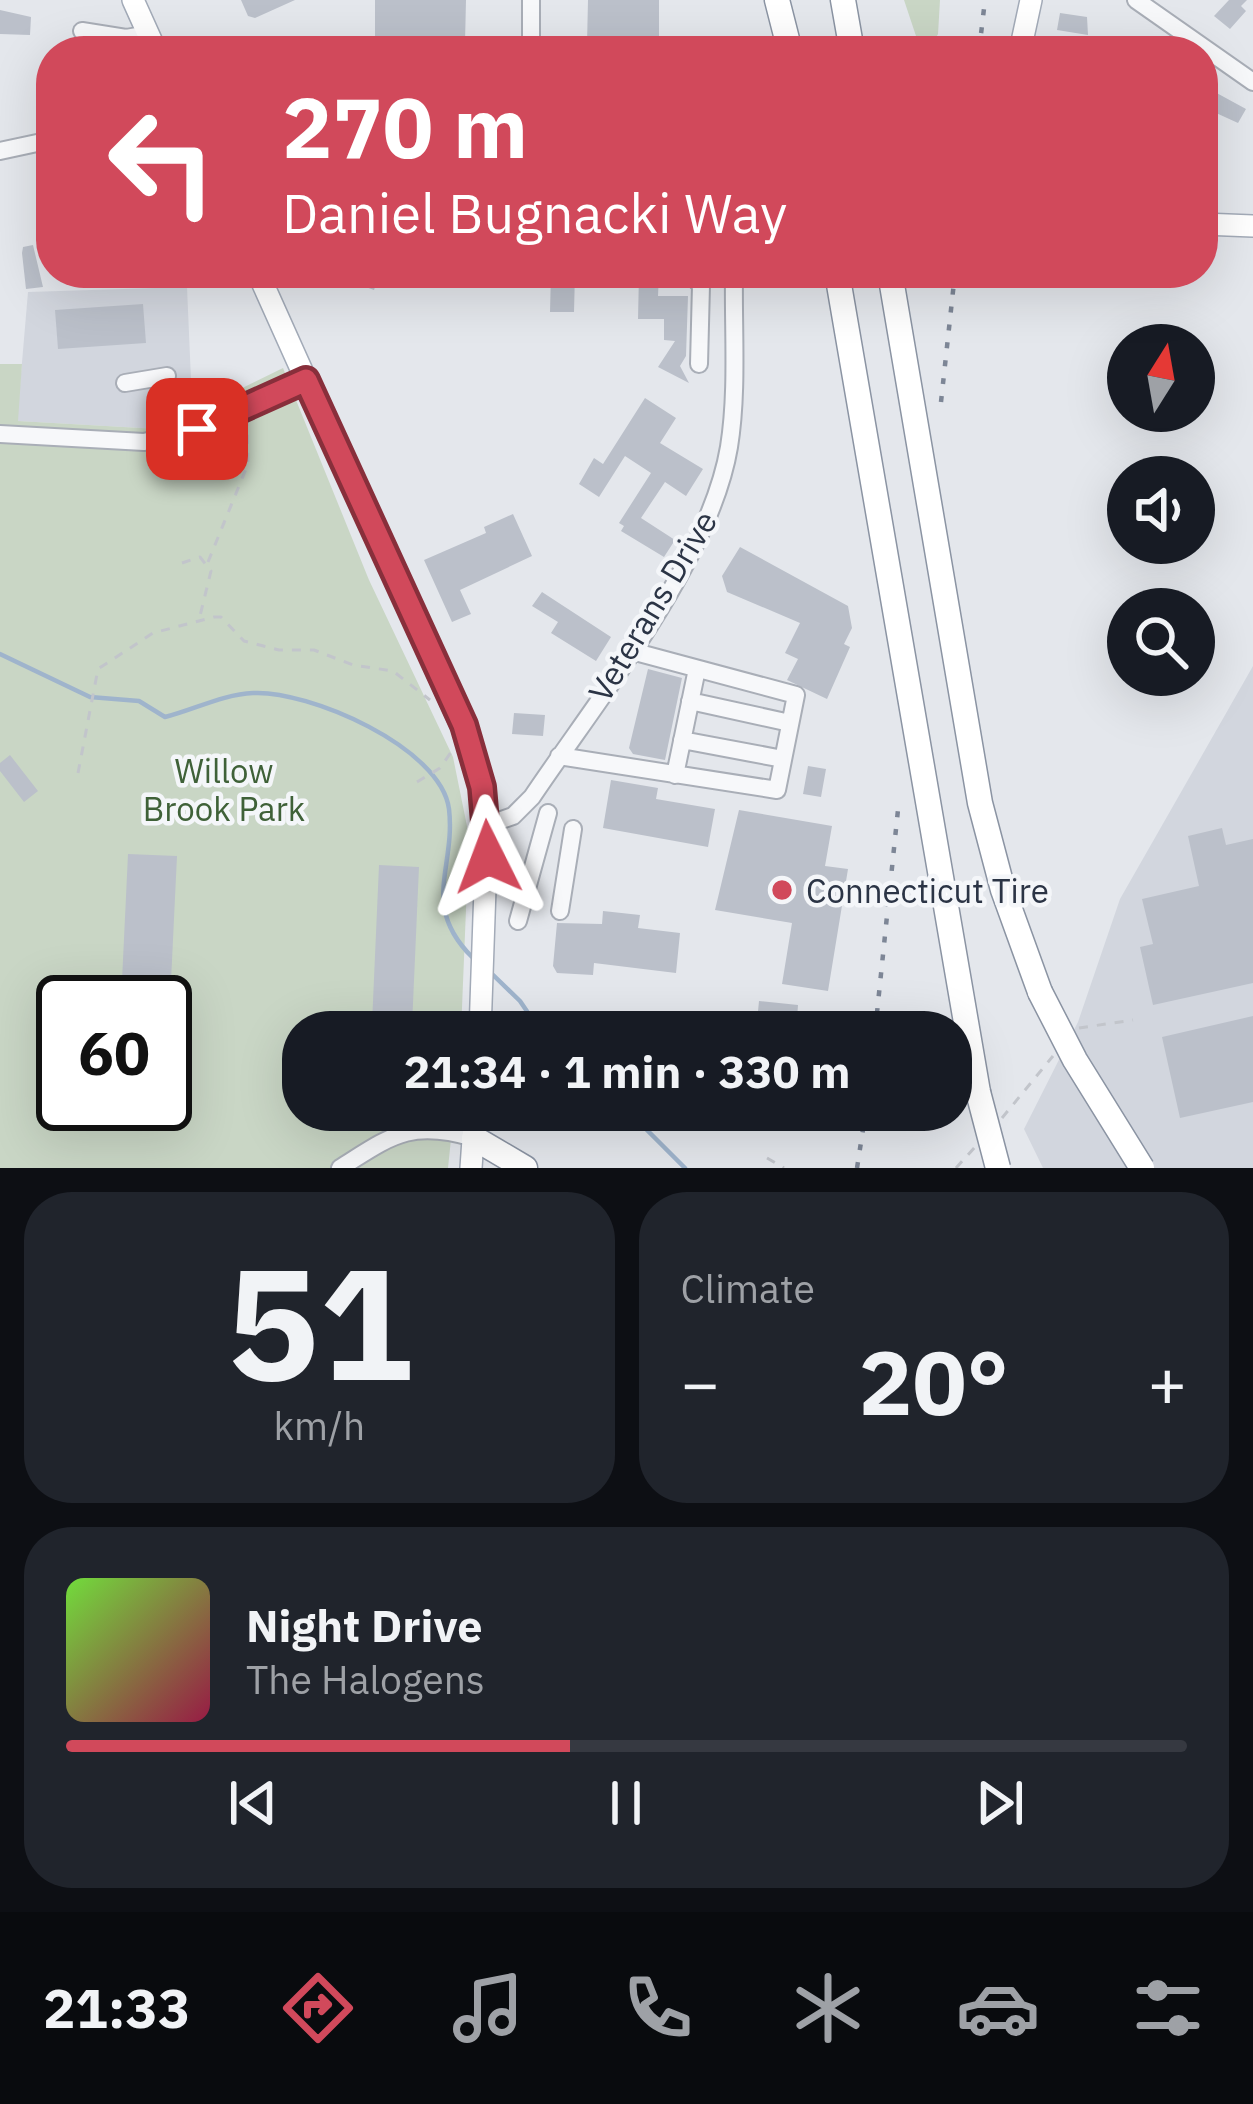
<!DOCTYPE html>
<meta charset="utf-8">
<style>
body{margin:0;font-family:"IBM Plex Sans",sans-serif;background:#20242c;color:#f1f3f6;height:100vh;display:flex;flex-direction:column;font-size:45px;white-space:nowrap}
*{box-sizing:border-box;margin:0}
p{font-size:39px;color:#9ea1a6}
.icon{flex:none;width:66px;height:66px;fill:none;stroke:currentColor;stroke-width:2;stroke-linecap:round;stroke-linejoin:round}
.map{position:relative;height:1168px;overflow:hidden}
.drawer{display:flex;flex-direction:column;gap:24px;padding:24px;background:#0d0f14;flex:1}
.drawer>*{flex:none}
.hud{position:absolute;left:36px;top:36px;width:1182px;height:252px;border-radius:48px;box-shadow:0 12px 48px #0002;background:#d1495b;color:#fff;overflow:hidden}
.needle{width:78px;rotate:11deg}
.tools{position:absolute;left:1107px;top:324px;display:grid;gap:24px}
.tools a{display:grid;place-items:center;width:108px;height:108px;border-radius:50%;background:#171b24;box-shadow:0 12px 48px #0002;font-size:60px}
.speed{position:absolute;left:36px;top:975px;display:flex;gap:24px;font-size:60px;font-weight:700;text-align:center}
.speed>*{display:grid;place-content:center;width:156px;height:156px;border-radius:50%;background:#171b24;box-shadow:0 12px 48px #0002;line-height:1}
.speed .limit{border:6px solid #111;border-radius:18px;background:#fff;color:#111}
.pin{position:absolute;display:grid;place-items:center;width:102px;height:102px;color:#fff;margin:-51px;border-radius:24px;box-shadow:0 6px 18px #0006}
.me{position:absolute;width:132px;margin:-66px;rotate:357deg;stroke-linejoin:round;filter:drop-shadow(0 0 9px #0008)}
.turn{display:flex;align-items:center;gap:42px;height:252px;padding:0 48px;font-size:54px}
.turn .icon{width:156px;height:156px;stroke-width:2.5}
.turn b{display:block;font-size:84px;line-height:102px}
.big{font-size:90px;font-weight:700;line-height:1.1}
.drawer .widget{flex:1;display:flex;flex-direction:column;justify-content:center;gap:18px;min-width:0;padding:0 42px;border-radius:48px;background:#20242c}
.drawer .dial{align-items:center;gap:0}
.dial b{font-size:156px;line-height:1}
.song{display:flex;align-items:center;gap:36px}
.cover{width:144px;height:144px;border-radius:18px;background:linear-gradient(135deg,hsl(100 70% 55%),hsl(340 70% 35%))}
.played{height:12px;border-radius:6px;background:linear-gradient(90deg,#d1495b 45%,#363941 45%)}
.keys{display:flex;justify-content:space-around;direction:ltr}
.heat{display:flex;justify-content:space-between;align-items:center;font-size:66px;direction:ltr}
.drawer .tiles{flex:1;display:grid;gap:24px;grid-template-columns:1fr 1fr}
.widget:last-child{grid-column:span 2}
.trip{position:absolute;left:282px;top:1011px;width:690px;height:120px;border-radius:48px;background:#171b24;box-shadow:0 12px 48px #0002;font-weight:700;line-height:120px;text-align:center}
.tab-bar{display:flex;height:192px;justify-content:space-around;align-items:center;background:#090b0e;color:#9ea1a6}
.tab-bar .icon{width:84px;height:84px}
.tab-bar .active{color:#d1495b}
.tab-bar b{font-size:54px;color:#f1f3f6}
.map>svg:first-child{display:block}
.built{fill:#d2d6de}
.green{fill:#c9d6c5;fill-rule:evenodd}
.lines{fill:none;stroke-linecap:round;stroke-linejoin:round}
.stream{stroke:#9fb4cc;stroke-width:4.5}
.building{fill:#bbc0ca}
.minor-casing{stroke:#a9aeb7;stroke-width:20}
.major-casing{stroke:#a3abb8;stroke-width:24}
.highway-casing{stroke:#8b94a3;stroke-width:27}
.path{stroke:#c2c5cb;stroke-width:3;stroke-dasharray:9 9;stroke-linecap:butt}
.minor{stroke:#f7f8fa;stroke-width:16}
.major{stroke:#fff;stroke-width:21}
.highway{stroke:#fff;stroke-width:24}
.rail{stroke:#7d8696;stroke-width:4.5;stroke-dasharray:6 12;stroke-linecap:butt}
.highway-bridge-casing{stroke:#8b94a3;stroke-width:27;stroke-linecap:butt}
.highway-bridge{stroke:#fff;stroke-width:24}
.route-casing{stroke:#882f3b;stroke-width:30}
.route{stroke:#d1495b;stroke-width:21}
.poi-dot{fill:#d1495b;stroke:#f4f6f9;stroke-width:4.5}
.labels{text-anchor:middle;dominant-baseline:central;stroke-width:9;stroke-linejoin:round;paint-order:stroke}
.street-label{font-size:33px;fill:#2b3445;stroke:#f4f6f9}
.park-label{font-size:33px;fill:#3f6138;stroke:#f4f6f9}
.poi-label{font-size:33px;fill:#2b3445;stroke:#f4f6f9;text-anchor:start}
</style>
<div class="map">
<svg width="1253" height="1168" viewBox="0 0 1253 1168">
<rect width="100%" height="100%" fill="#e4e7ec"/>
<path class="built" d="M 187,287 L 191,380 L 203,408 L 159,429 L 17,421 L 28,292 Z
M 1253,666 L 1253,1168 L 1043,1168 L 1024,1129 L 1078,1022 L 1120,899 Z"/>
<path class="green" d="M 904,0 L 940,0 L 938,34 L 929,51 L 915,49 L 916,36 Z
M 0,364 L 22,364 L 18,421 L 159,429 L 283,368 L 369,580 L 453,757 L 469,836 L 461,1032 L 303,1032 L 303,1110 L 454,1110 L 448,1168 L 0,1168 ZM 63,1002 L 165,1002 L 165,1104 L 63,1104 Z"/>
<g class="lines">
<path class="stream" d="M 0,654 L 90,697 L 139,701 L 165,717 C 193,710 224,694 253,693 C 308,690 441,747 449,809 C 456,868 420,905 472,957
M 490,972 L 520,1001 L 541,1032
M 627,1110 L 685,1168"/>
</g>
<path class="building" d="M 241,0 L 295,0 L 255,18 L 248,16 Z
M 375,0 L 466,0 L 465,43 L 375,42 Z
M 588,0 L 659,0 L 659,45 L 587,44 Z
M 1229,0 L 1247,0 L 1241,6 L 1246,11 L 1230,29 L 1214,16 Z
M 0,10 L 31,17 L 30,35 L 0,34 Z
M 1060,13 L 1087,17 L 1088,35 L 1057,30 Z
M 1203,76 L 1215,84 L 1213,91 L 1246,109 L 1238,123 L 1203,107 Z
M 33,245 L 43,287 L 26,289 L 22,253 L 23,247 Z
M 327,273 L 380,273 L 374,290 Z
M 551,273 L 575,273 L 574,312 L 550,312 Z
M 639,274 L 659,274 L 658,296 L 688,296 L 686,356 L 680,366 L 689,383 L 658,367 L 675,341 L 664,340 L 664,319 L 638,319 Z
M 143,304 L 146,343 L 58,349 L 55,310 Z
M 645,398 L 676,418 L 660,443 L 703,469 L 686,496 L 665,482 L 641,518 L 675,540 L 664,557 L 621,531 L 624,526 L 619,523 L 651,473 L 625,456 L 599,497 L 579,484 L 594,458 L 603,464 Z
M 513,514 L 532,556 L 460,590 L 471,614 L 452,622 L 424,560 L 486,533 L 484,527 Z
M 740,547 L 848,606 L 852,628 L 844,644 L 850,647 L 827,699 L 787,680 L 798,659 L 785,653 L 800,623 L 727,592 L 722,576 Z
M 542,592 L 611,637 L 596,661 L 551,633 L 558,622 L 532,606 Z
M 648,669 L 682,678 L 665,760 L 633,754 L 629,748 Z
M 514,713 L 545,715 L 543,736 L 512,734 Z
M 10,755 L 38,791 L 24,802 L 0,771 L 0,763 Z
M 808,766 L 826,769 L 821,797 L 803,794 Z
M 611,780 L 658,788 L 656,799 L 715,809 L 708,847 L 603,828 Z
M 739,810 L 832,826 L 825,866 L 848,869 L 828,991 L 782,984 L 792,923 L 715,910 Z
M 1222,828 L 1226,845 L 1253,839 L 1253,983 L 1153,1005 L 1140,947 L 1153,944 L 1142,899 L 1199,886 L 1188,836 Z
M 128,854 L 177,856 L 170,1002 L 121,1002 Z
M 379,865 L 419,867 L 412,1026 L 372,1024 Z
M 603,911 L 640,915 L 638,928 L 680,933 L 676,973 L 594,963 L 593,975 L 557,973 L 553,966 L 557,923 L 602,924 Z
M 759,1001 L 798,1005 L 796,1032 L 756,1032 Z
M 1253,1016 L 1253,1102 L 1180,1118 L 1162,1037 Z"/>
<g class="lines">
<g class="minor-casing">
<path id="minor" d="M 1136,0 L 1253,82
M 82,31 L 126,38 L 149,34
M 531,51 L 531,0
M 0,151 L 51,140
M 688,273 L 701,285 L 699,364
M 125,383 L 167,376
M 0,434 L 144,442 L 197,429 L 306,380
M 690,701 L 790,723
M 682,740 L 783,759
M 559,756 L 777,790 L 796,695 L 628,650
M 675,775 L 697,669
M 487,825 L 513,816 L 532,797 C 597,700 710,561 729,447 C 738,391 733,330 734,273
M 560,911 L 573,829
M 518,921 L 548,813
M 340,1168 C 391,1136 410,1119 474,1138"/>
</g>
<g class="major-casing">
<path id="major" d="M 133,0 L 156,51
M 1020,51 L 1031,0
M 1203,224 L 1253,226
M 258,273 L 474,754 L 487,831 L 480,1032
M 471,1168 L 475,1110"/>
</g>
<g class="highway-casing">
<path id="highway" d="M 777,0 L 790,51
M 843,0 L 852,51
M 837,273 L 978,1092
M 890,273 L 980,803 L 1003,890 L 1040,992
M 474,1138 L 525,1168"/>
</g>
<path class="path" d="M 208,562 L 248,464 L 247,422
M 182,563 L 200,557 L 211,571 L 199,620
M 78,773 L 98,669 L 153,633 L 214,617 L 221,617 L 244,641 L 279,650 L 314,650 L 353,665 L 393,671 L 430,700
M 417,782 L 440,768 L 454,748
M 1079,1028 L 1133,1020
M 1002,1118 L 1053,1056
M 767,1158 L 784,1168
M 956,1168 L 975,1147"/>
<use href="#minor" class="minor"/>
<use href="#major" class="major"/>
<use href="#highway" class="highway"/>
<path class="rail" d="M 979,51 L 985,0
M 941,402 L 955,273
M 875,1032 L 899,800
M 857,1168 L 866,1110"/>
<g class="highway-bridge-casing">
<path id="highway-bridge" d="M 1040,992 L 1075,1060 L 1142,1168
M 978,1092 L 998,1168"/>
</g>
<use href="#highway-bridge" class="highway-bridge"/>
</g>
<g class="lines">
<g class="route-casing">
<path id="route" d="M 197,429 L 306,380 L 464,725 L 482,787 L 488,857"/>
</g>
<use href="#route" class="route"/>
</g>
<circle class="poi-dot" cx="782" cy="890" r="12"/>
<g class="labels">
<g class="street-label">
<text transform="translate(652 606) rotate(-59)">Veterans Drive</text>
</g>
<g class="park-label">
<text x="224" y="770">Willow<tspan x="224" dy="38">Brook Park</tspan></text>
</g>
<g class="poi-label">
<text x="806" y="890">Connecticut Tire</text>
</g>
</g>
</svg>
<div class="tools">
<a><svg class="needle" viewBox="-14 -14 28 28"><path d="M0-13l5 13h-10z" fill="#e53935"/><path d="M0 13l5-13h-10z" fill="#9ea1a6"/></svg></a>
<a><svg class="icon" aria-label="sound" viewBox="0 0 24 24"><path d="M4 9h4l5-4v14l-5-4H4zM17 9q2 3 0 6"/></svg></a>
<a><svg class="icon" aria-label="search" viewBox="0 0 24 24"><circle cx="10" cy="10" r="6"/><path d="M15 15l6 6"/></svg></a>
</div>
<div class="speed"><div class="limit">60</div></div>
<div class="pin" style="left:197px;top:429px;background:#d93025"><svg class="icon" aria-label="arrive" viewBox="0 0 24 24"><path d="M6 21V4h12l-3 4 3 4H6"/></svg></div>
<svg class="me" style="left:488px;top:857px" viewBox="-20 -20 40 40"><path d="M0-17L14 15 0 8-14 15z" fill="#d1495b" stroke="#fff" stroke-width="4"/></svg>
<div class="trip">21:34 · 1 min · 330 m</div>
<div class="hud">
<div class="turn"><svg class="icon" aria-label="left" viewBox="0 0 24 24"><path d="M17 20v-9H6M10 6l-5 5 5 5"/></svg><div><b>270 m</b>Daniel Bugnacki Way</div></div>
</div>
</div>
<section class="drawer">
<div class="tiles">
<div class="widget dial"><b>51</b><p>km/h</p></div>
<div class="widget"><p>Climate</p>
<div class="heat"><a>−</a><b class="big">20°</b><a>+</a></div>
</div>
<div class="widget">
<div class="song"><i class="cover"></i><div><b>Night Drive</b><p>The Halogens</p></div></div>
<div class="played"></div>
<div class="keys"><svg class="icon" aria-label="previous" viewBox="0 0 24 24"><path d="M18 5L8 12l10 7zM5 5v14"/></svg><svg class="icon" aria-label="pause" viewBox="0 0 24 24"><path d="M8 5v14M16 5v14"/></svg><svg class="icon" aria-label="next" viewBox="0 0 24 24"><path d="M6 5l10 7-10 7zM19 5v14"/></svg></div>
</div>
</div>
</section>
<nav class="tab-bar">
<b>21:33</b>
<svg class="icon active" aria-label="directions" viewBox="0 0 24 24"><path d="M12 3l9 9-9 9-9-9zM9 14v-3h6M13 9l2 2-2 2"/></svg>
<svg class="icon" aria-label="music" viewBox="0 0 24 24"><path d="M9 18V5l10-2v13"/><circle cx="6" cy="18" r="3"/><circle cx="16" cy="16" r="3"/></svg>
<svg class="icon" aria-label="phone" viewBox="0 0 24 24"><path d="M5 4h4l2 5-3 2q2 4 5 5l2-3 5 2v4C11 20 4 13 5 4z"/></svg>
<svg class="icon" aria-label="climate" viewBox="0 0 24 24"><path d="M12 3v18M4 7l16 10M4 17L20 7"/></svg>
<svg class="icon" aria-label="car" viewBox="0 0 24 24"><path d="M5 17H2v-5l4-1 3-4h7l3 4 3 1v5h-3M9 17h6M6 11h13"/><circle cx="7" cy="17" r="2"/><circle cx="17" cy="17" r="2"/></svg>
<svg class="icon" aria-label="filters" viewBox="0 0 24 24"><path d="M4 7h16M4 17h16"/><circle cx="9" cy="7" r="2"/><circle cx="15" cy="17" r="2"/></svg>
</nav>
